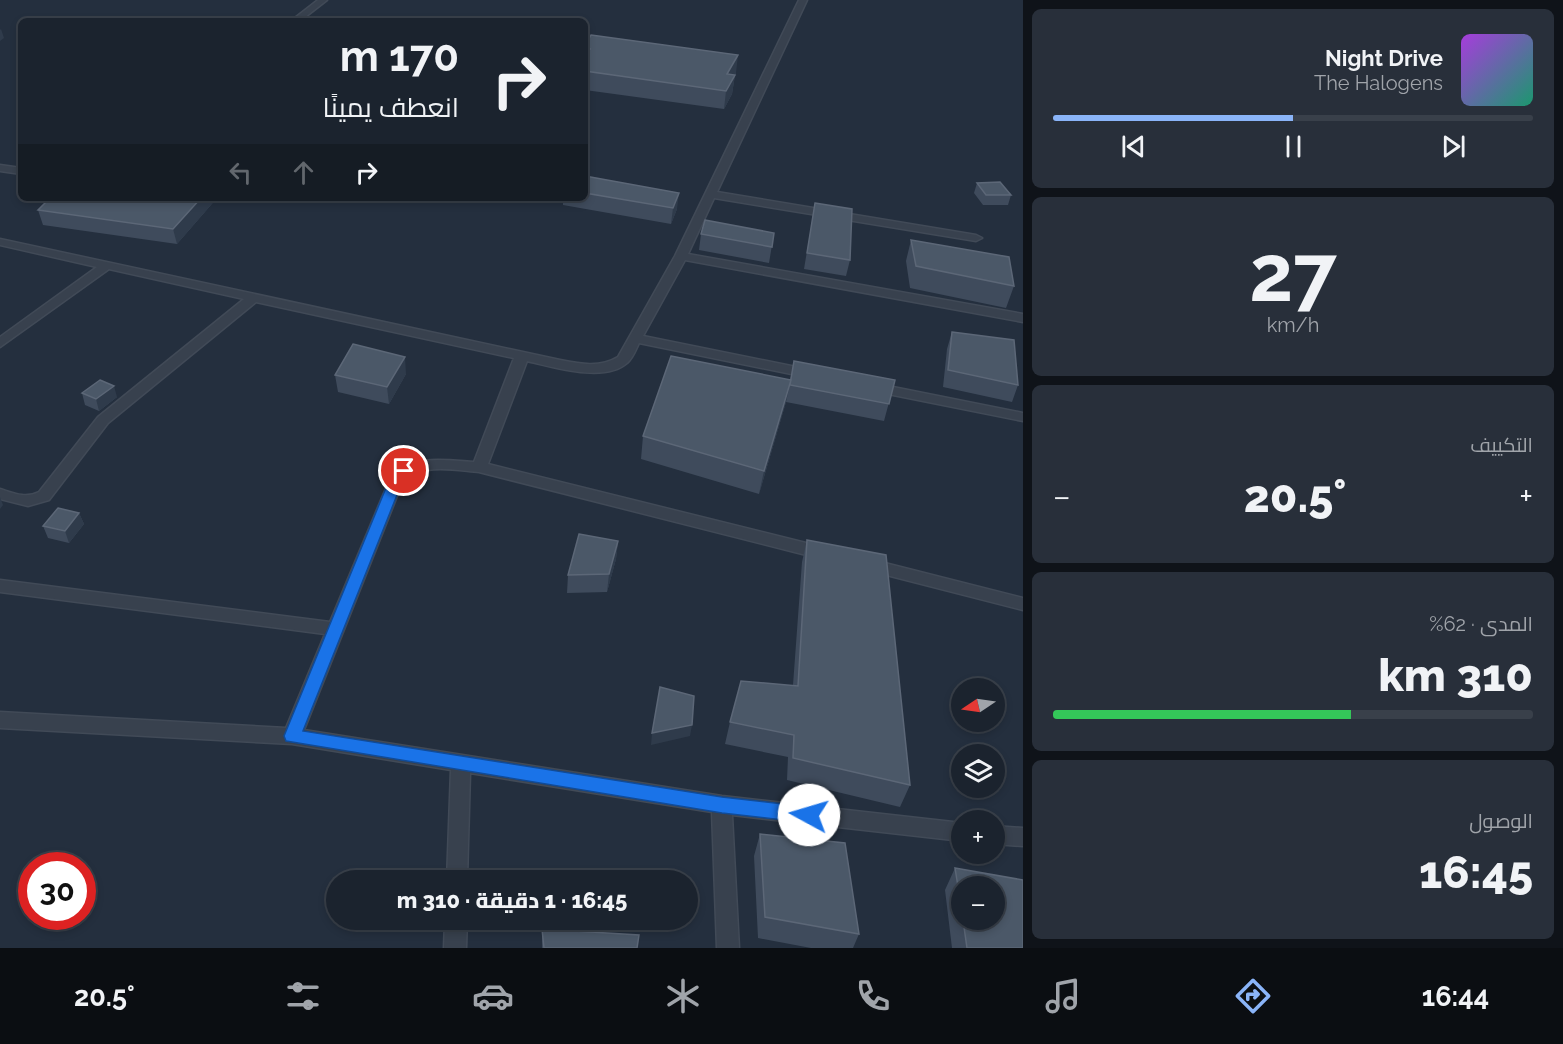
<!DOCTYPE html>
<html lang="ar">
<meta charset="utf-8">
<style>
body{margin:0;font-family:Raleway,Cairo,sans-serif;background:#282f3a;color:#f1f3f6;direction:rtl;height:100vh;display:flex;flex-direction:column;font-size:22px;white-space:nowrap}
*{box-sizing:border-box;margin:0}
p{font-size:20px;color:#a0a4aa}
.icon{flex:none;width:33px;height:33px;fill:none;stroke:currentColor;stroke-width:2;stroke-linecap:round;stroke-linejoin:round}
.map{position:relative;flex:1;overflow:hidden;direction:ltr}
.side{display:flex;flex-direction:column;gap:9px;padding:9px;background:#0f1319;width:540px}
.side>*{flex:none}
.banner{position:absolute;left:18px;top:18px;width:570px;height:183px;border-radius:9px;box-shadow:0 3px 9px #0003,0 0 0 2px #39404a;direction:rtl;background:#1b232e;color:#f1f3f6;overflow:hidden}
.needle{width:39px;rotate:257deg}
.controls{position:absolute;left:951px;top:678px;display:grid;gap:12px}
.controls a{display:grid;place-items:center;width:54px;height:54px;border-radius:50%;background:#1b232e;box-shadow:0 3px 9px #0003,0 0 0 2px #39404a;font-size:30px}
.speed{position:absolute;left:18px;top:852px;display:flex;gap:12px;font-size:30px;font-weight:700;text-align:center}
.speed>*{display:grid;place-content:center;width:78px;height:78px;border-radius:50%;background:#1b232e;box-shadow:0 3px 9px #0003,0 0 0 2px #39404a;line-height:1}
.speed .limit{border:9px solid #d22;background:#fff;color:#111}
.pin{position:absolute;display:grid;place-items:center;width:51px;height:51px;color:#fff;margin:-26px;border:3px solid #fff;border-radius:50%;box-shadow:0 2px 6px #0007}
.me{position:absolute;width:66px;margin:-33px;rotate:276deg;stroke-linejoin:round;filter:drop-shadow(0 0 4px #0008)}
.turn{display:flex;align-items:center;gap:21px;height:126px;padding:0 30px;font-size:27px}
.turn .icon{width:78px;height:78px;stroke-width:2.5}
.turn b{display:block;font-size:42px;line-height:51px}
.lanes{display:flex;align-items:center;height:57px;padding:0 30px;background:#0003;justify-content:center;gap:30px;direction:ltr}
.lanes .off{opacity:.35}
.big{font-size:45px;font-weight:800;line-height:1.1}
.side .card{flex:1;display:flex;flex-direction:column;justify-content:center;gap:9px;min-width:0;padding:0 21px;border-radius:9px;background:#282f3a}
.side .dial{align-items:center;gap:0}
.dial b{font-size:78px;line-height:1}
.song{display:flex;align-items:center;gap:18px}
.cover{width:72px;height:72px;border-radius:9px;background:linear-gradient(135deg,hsl(280 70% 55%),hsl(160 70% 35%))}
.played{height:6px;border-radius:3px;background:linear-gradient(90deg,#8ab4f8 50%,#39404a 50%)}
.keys{display:flex;justify-content:space-around;direction:ltr}
.heat{display:flex;justify-content:space-between;align-items:center;font-size:33px;direction:ltr}
.charge{height:9px;border-radius:4px;background:linear-gradient(90deg,#34c759 62%,#39404a 0)}
.trip{position:absolute;left:326px;top:870px;width:372px;height:60px;border-radius:30px;background:#1b232e;box-shadow:0 3px 9px #0003,0 0 0 2px #39404a;font-weight:800;line-height:60px;text-align:center;direction:rtl}
.tabs{display:flex;height:96px;justify-content:space-around;align-items:center;background:#0b0e12;color:#a0a4aa}
.tabs .icon{width:42px;height:42px}
.tabs .current{color:#8ab4f8}
.tabs b{font-size:27px;color:#f1f3f6}
main{display:flex;flex:1;min-height:0}
.map>svg:first-child{display:block}
.lines{fill:none;stroke-linecap:round;stroke-linejoin:round}
.minor-casing{stroke:#414a57;stroke-width:3}
.minor{fill:#38414e;fill-rule:evenodd}
.wall{fill:#3f4b5c;fill-rule:evenodd}
.shaded-wall{fill:#2f3b4b}
.building{fill:#4b5868;stroke:#5c6777;stroke-width:1.5}
.route{fill:#1a73e8;stroke:#114b97;stroke-width:1.5}
</style>
<main>
<section class="side">
<div class="card">
<div class="song"><i class="cover"></i><div><b>Night Drive</b><p>The Halogens</p></div></div>
<div class="played"></div>
<div class="keys"><svg class="icon" aria-label="previous" viewBox="0 0 24 24"><path d="M18 5L8 12l10 7zM5 5v14"/></svg><svg class="icon" aria-label="pause" viewBox="0 0 24 24"><path d="M8 5v14M16 5v14"/></svg><svg class="icon" aria-label="next" viewBox="0 0 24 24"><path d="M6 5l10 7-10 7zM19 5v14"/></svg></div>
</div>
<div class="card dial"><b>27</b><p>km/h</p></div>
<div class="card"><p>التكييف</p>
<div class="heat"><a>−</a><b class="big">20.5°</b><a>+</a></div>
</div>
<div class="card"><p>المدى · 62%</p><b class="big">310 km</b><div class="charge"></div></div>
<div class="card"><p>الوصول</p><b class="big">16:45</b></div>
</section>
<div class="map">
<svg width="1023" height="948" viewBox="0 0 1023 948">
<rect width="100%" height="100%" fill="#242f3e"/>
<g class="lines">
<g class="minor-casing">
<path id="minor" d="M 318,0 L 327,0 L 300,21 L 291,21 Z
M 799,0 L 807,0 L 717,192 L 976,235 L 982,238 L 976,241 L 714,198 L 688,254 L 1023,314 L 1023,322 L 685,260 L 643,336 L 811,370 L 818,374 L 816,377 L 811,378 L 639,343 C 636,349 633,358 627,363 C 605,383 553,367 527,361 L 488,464 L 822,547 L 828,549 L 830,553 L 828,557 L 822,559 L 479,472 C 454,470 424,463 403,481 L 304,730 L 722,796 L 962,823 L 962,841 L 732,815 L 739,948 L 717,948 L 712,812 L 470,773 L 467,880 L 447,880 L 451,770 L 292,744 L 0,728 L 0,712 L 286,728 L 325,634 L 0,592 L 0,580 L 330,622 L 392,474 C 415,455 445,460 474,462 L 514,358 L 256,302 L 108,423 L 49,500 L 28,506 L 0,499 L 0,489 C 13,493 25,499 39,492 L 98,417 L 244,299 L 109,269 L 0,347 L 0,337 L 97,267 L 0,245 L 0,239 L 560,360 C 580,364 600,368 618,357 L 675,256 Z
M 0,165 L 21,168 L 21,174 L 0,171 Z
M 873,383 L 1023,413 L 1023,421 L 868,390 L 866,387 L 868,384 Z
M 869,559 L 1023,598 L 1023,610 L 863,569 L 861,565 L 863,561 Z
M 994,826 L 1023,828 L 1023,846 L 994,844 Z
M 445,920 L 467,920 L 466,948 L 444,948 Z"/>
</g>
<use href="#minor" class="minor"/>
</g>
<path class="wall" d="M 585,45 L 736,73 L 735,75 L 732,94 L 724,109 L 585,90 Z
M 585,176 L 677,209 L 671,224 L 563,205 L 563,198 L 585,198 Z
M 977,183 L 1011,195 L 1008,205 L 983,205 L 974,193 Z
M 50,198 L 217,198 L 177,244 L 43,225 L 38,210 Z
M 815,203 L 850,260 L 846,276 L 804,269 Z
M 774,233 L 769,263 L 699,250 L 701,234 Z
M 911,240 L 1014,286 L 1006,308 L 910,288 L 906,261 Z
M 952,332 L 1018,385 L 1012,402 L 943,387 L 947,349 Z
M 794,361 L 895,380 L 884,421 L 786,402 L 759,494 L 641,459 L 643,436 L 790,380 Z
M 406,374 L 389,404 L 338,392 L 335,375 Z
M 82,393 L 117,397 L 99,411 L 85,405 Z
M 79,513 L 84,524 L 69,543 L 48,538 L 43,526 Z
M 807,540 L 910,785 L 900,807 L 787,780 L 788,757 L 725,744 L 730,722 L 793,685 L 802,562 Z
M 618,541 L 616,559 L 607,592 L 567,593 L 568,575 Z
M 760,834 L 859,934 L 853,948 L 811,948 L 758,938 L 754,856 Z
M 955,868 L 1023,948 L 952,948 L 945,890 ZM 962,886 L 994,920 L 962,920 Z
M 542,929 L 637,948 L 542,948 Z"/>
<path class="shaded-wall" d="M 1,29 L 4,38 L 0,41 L 0,30 Z
M 738,55 L 736,73 L 726,91 L 727,74 Z
M 735,75 L 732,94 L 724,109 L 726,91 Z
M 679,193 L 677,209 L 671,224 L 673,208 Z
M 201,198 L 217,198 L 177,244 L 173,229 Z
M 405,357 L 406,374 L 389,404 L 387,387 Z
M 791,380 L 786,402 L 759,494 L 764,471 Z
M 114,386 L 117,397 L 99,411 L 96,399 Z
M 0,497 L 3,505 L 0,509 Z
M 79,513 L 84,524 L 69,543 L 65,531 Z
M 618,541 L 616,559 L 607,592 L 609,574 Z
M 692,725 L 690,736 L 651,745 L 652,733 Z"/>
<path class="building" d="M 591,35 L 738,55 L 727,74 L 735,75 L 726,91 L 585,71 L 585,56 L 590,49 L 585,48 L 585,45 Z
M 585,176 L 679,193 L 673,208 L 585,193 Z
M 1000,182 L 1011,195 L 986,195 L 977,183 Z
M 50,198 L 201,198 L 173,229 L 38,210 Z
M 815,203 L 852,209 L 850,260 L 807,253 Z
M 705,220 L 774,233 L 772,247 L 701,234 Z
M 911,240 L 1009,257 L 1014,286 L 916,266 Z
M 952,332 L 1014,340 L 1018,385 L 948,370 Z
M 353,344 L 405,357 L 387,387 L 335,375 Z
M 671,356 L 791,380 L 764,471 L 643,436 Z
M 794,361 L 895,380 L 889,404 L 790,385 Z
M 100,380 L 114,386 L 96,399 L 82,393 Z
M 58,508 L 79,513 L 65,531 L 43,526 Z
M 579,534 L 618,541 L 609,574 L 568,575 Z
M 807,540 L 886,555 L 910,785 L 793,758 L 794,735 L 730,722 L 741,681 L 798,686 Z
M 660,687 L 694,696 L 692,725 L 652,733 Z
M 760,834 L 845,843 L 859,934 L 765,917 Z
M 955,868 L 1023,880 L 1023,948 L 967,948 L 963,920 L 994,920 L 994,886 L 962,886 L 962,911 Z
M 542,929 L 639,935 L 637,948 L 544,948 Z"/>
<path class="route" d="M 404,466 L 410,471 L 403,480 L 303,731 L 722,797 L 809,807 L 816,809 L 818,815 L 816,821 L 809,823 L 722,813 L 286,741 L 284,736 L 390,478 L 399,467 Z"/>
</svg>
<div class="controls">
<a><svg class="needle" viewBox="-14 -14 28 28"><path d="M0-13l5 13h-10z" fill="#e53935"/><path d="M0 13l5-13h-10z" fill="#a0a4aa"/></svg></a>
<a><svg class="icon" aria-label="layers" viewBox="0 0 24 24"><path d="M12 4l9 5-9 5-9-5zM3 14l9 5 9-5"/></svg></a>
<a>+</a>
<a>−</a>
</div>
<div class="speed"><div class="limit">30</div></div>
<div class="pin" style="left:404px;top:471px;background:#d93025"><svg class="icon" aria-label="arrive" viewBox="0 0 24 24"><path d="M6 21V4h12l-3 4 3 4H6"/></svg></div>
<svg class="me" style="left:809px;top:815px" viewBox="-20 -20 40 40"><circle r="19" fill="#fff"/><path d="M0-13L10 11 0 6-10 11z" fill="#1a73e8"/></svg>
<div class="trip">16:45 · 1 دقيقة · 310 m</div>
<div class="banner">
<div class="turn"><svg class="icon" aria-label="right" viewBox="0 0 24 24"><path d="M7 20v-9h11M14 6l5 5-5 5"/></svg><div><b>170 m</b>انعطف يمينًا</div></div>
<div class="lanes"><svg class="icon off" aria-label="left" viewBox="0 0 24 24"><path d="M17 20v-9H6M10 6l-5 5 5 5"/></svg><svg class="icon off" aria-label="ahead" viewBox="0 0 24 24"><path d="M12 20V5M6 11l6-6 6 6"/></svg><svg class="icon" aria-label="right" viewBox="0 0 24 24"><path d="M7 20v-9h11M14 6l5 5-5 5"/></svg></div>
</div>
</div>
</main>
<nav class="tabs">
<b>16:44</b>
<svg class="icon current" aria-label="directions" viewBox="0 0 24 24"><path d="M12 3l9 9-9 9-9-9zM9 14v-3h6M13 9l2 2-2 2"/></svg>
<svg class="icon" aria-label="music" viewBox="0 0 24 24"><path d="M9 18V5l10-2v13"/><circle cx="6" cy="18" r="3"/><circle cx="16" cy="16" r="3"/></svg>
<svg class="icon" aria-label="phone" viewBox="0 0 24 24"><path d="M5 4h4l2 5-3 2q2 4 5 5l2-3 5 2v4C11 20 4 13 5 4z"/></svg>
<svg class="icon" aria-label="climate" viewBox="0 0 24 24"><path d="M12 3v18M4 7l16 10M4 17L20 7"/></svg>
<svg class="icon" aria-label="car" viewBox="0 0 24 24"><path d="M5 17H2v-5l4-1 3-4h7l3 4 3 1v5h-3M9 17h6M6 11h13"/><circle cx="7" cy="17" r="2"/><circle cx="17" cy="17" r="2"/></svg>
<svg class="icon" aria-label="filters" viewBox="0 0 24 24"><path d="M4 7h16M4 17h16"/><circle cx="9" cy="7" r="2"/><circle cx="15" cy="17" r="2"/></svg>
<b>20.5°</b>
</nav>
